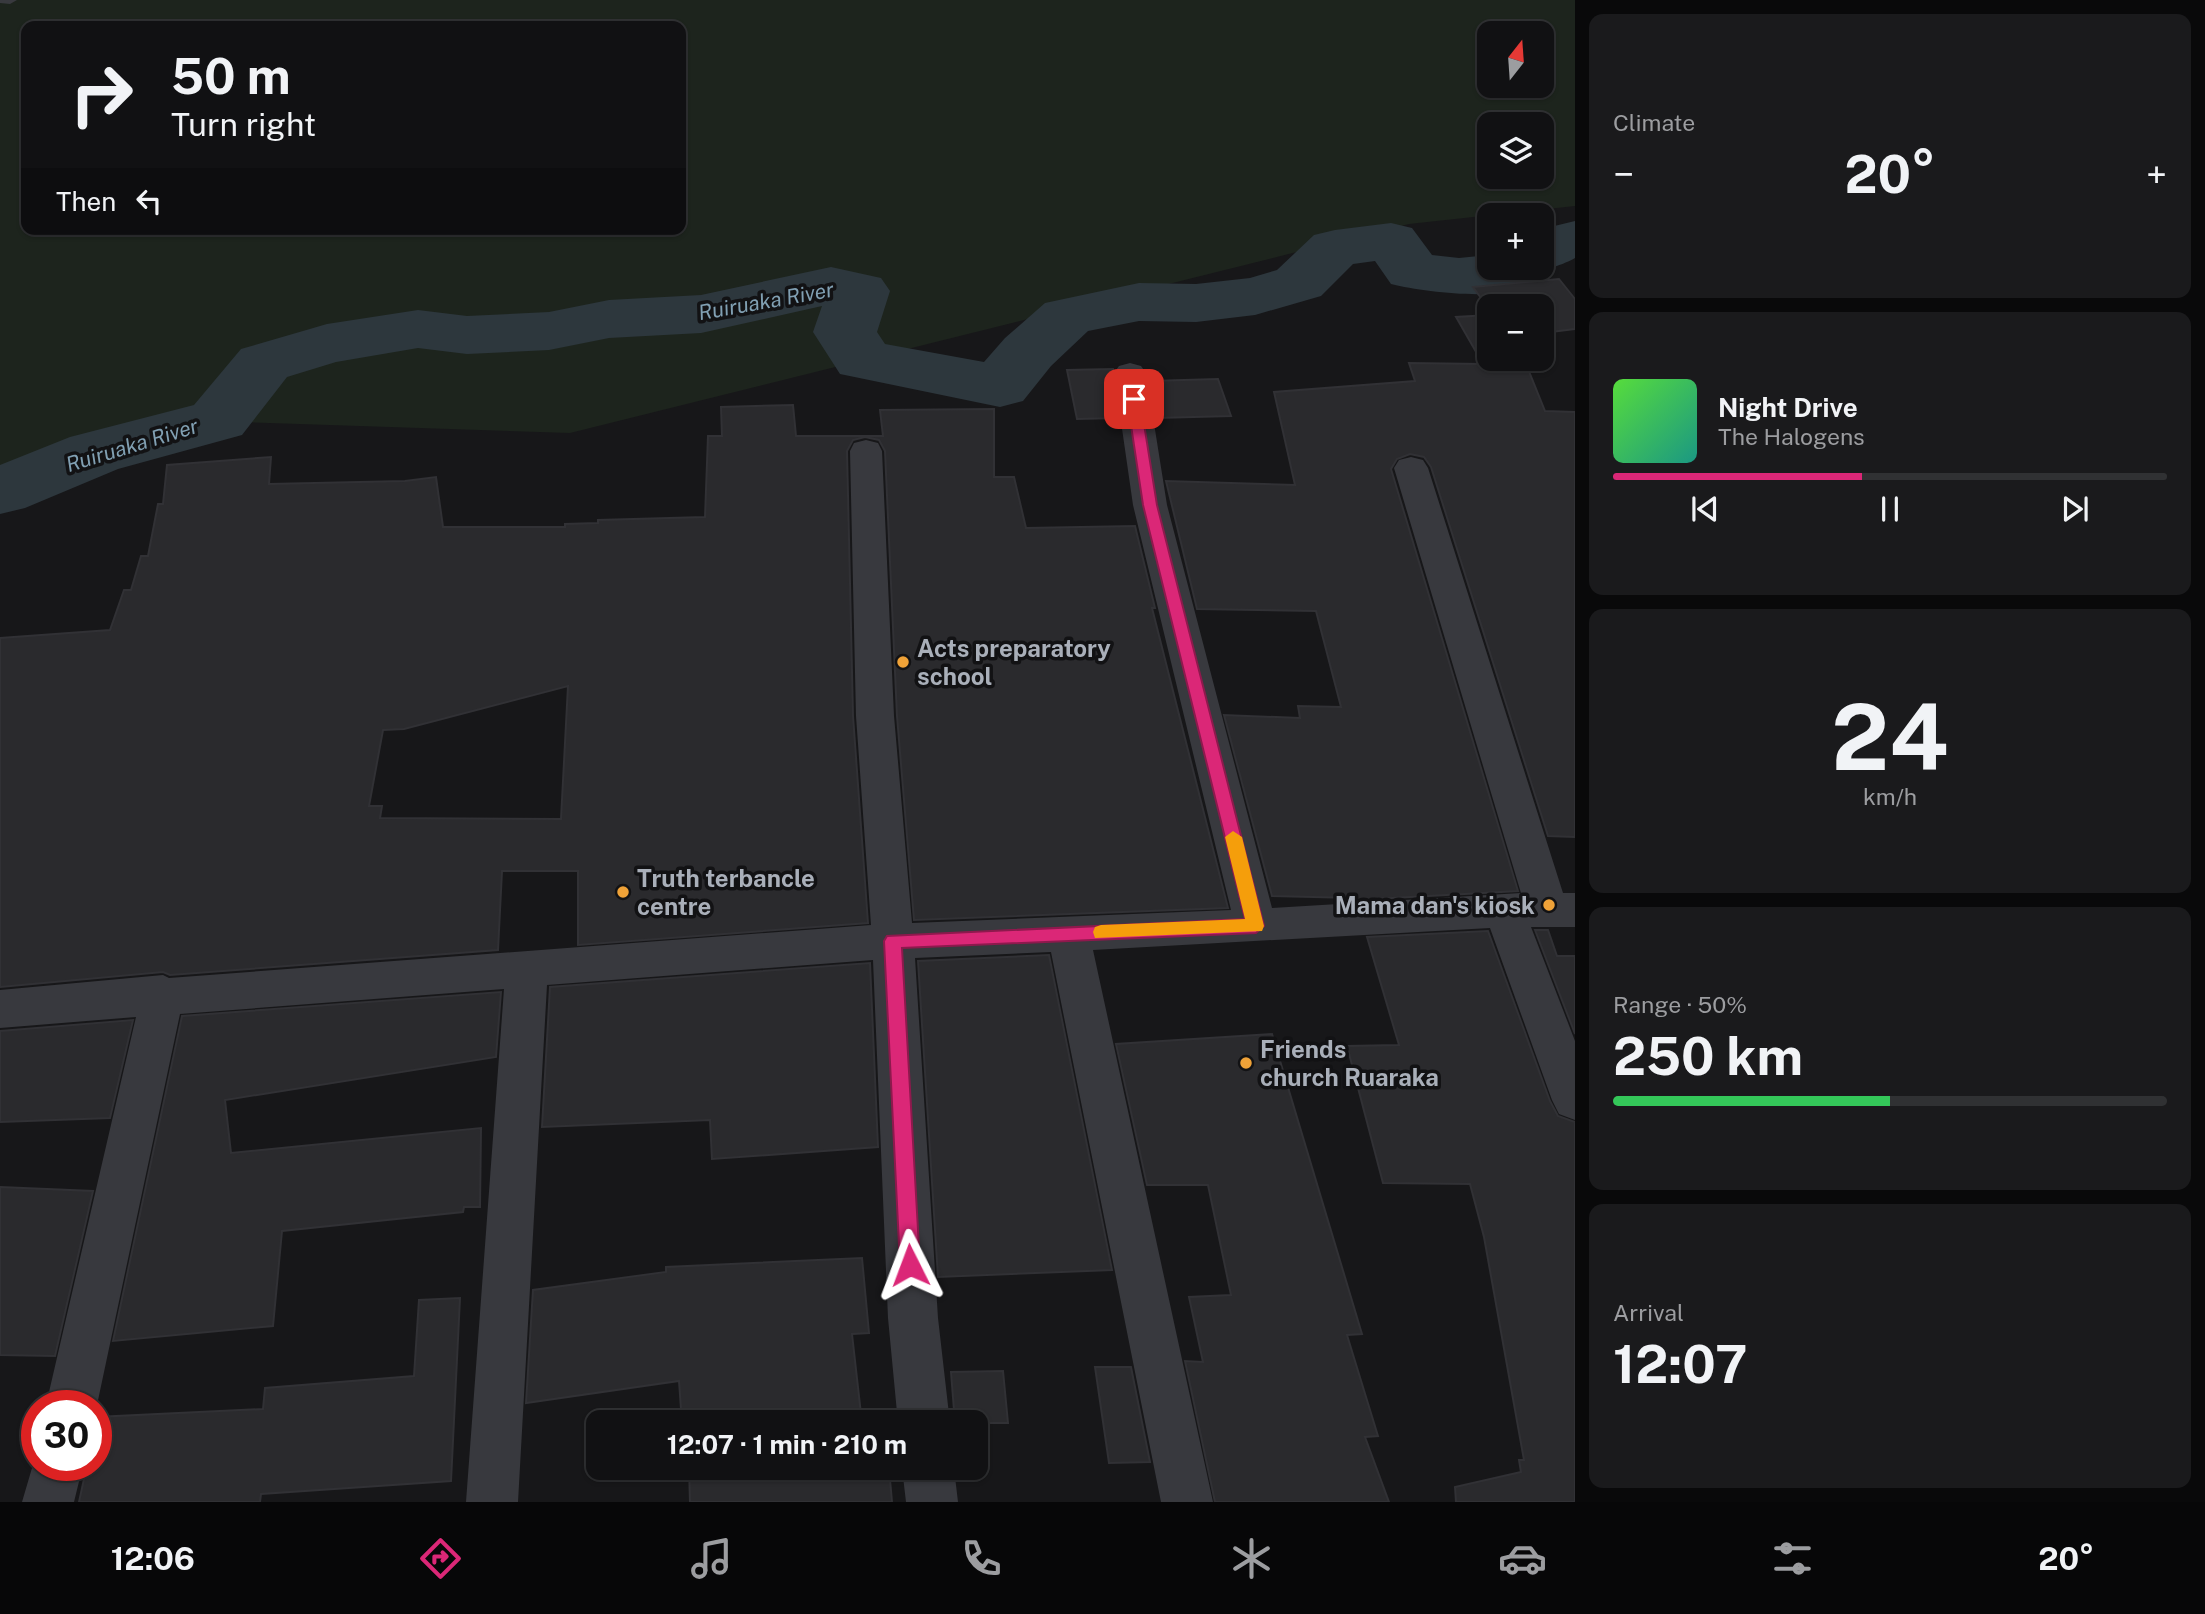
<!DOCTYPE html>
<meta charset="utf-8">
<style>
body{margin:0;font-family:"Public Sans",sans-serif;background:#1a1a1c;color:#f1f3f6;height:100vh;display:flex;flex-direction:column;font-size:26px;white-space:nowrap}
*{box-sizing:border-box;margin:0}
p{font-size:23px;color:#9c9da0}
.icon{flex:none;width:38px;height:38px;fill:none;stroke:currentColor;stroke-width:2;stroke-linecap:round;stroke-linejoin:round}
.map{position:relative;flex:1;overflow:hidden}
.side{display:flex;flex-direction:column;gap:14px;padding:14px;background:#09090a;width:630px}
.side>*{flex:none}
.hud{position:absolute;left:21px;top:21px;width:665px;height:214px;border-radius:14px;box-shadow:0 2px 5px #0004,0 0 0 2px #303133;background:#111113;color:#f1f3f6;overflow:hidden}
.needle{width:46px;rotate:17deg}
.buttons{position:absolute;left:1477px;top:21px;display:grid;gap:14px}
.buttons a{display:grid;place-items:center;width:77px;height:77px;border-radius:14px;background:#111113;box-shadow:0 2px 5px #0004,0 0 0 2px #303133;font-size:35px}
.speed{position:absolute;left:21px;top:1390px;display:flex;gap:14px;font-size:35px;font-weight:700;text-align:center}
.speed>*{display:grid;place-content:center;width:91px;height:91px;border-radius:50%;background:#111113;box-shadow:0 2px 5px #0004,0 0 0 2px #303133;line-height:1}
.speed .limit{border:10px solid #d22;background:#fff;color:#111}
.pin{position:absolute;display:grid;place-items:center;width:60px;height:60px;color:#fff;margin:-30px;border-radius:14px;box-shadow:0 4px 10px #0006}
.me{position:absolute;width:77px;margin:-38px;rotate:357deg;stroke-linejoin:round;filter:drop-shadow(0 0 5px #0008)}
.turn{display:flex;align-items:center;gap:24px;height:147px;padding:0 35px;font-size:32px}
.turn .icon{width:91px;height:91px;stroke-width:2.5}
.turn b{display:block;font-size:49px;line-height:60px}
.then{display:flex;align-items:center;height:66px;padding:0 35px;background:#0003;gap:14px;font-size:26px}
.big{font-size:52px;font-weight:700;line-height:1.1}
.side .tile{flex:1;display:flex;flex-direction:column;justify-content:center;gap:10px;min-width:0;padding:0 24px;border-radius:14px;background:#1a1a1c}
.side .dial{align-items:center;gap:0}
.dial b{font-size:91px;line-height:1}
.song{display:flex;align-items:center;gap:21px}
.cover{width:84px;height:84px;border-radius:10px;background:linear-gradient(135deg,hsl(110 70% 55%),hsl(170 70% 35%))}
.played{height:7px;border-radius:4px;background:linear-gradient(90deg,#db2777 45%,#303133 45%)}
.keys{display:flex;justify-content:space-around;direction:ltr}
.heat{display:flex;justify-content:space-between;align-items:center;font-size:38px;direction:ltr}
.charge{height:10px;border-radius:5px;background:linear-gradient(90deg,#34c759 50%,#303133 0)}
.trip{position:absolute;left:586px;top:1410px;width:402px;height:70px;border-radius:14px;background:#111113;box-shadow:0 2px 5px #0004,0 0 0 2px #303133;font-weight:700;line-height:70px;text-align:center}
.dock{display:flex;height:112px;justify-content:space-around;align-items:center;background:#070708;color:#9c9da0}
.dock .icon{width:49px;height:49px}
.dock .current{color:#db2777}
.dock b{font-size:32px;color:#f1f3f6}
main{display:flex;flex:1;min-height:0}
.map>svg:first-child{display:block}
.green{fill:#1d241d;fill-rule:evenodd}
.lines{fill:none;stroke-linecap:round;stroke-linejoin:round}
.river{fill:#2d373d;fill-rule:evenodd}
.building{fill:#2a2a2d;stroke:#313135;stroke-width:2;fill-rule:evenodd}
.lane{fill:#38393e;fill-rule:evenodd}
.street{fill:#38393e;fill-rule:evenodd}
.route{fill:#db2777;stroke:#8e194d;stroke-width:2}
.slow{fill:#f59e0b}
.poi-dot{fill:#efa238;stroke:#121214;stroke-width:2.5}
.labels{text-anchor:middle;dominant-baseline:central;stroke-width:7;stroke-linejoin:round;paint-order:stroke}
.far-water-label{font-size:21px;font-style:italic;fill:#81a0b3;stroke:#121214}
.poi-label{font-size:24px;font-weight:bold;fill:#a9afb9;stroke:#121214;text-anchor:start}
</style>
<main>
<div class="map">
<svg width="1575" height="1502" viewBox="0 0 1575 1502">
<rect width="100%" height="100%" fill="#171719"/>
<path class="green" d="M 0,0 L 1575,0 L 1575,206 L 1409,224 L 570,433 L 153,419 L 0,479 ZM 26,26 L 681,26 L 681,229 L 26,229 ZM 1489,33 L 1542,33 L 1542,86 L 1489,86 ZM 1489,124 L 1542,124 L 1542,177 L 1489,177 Z"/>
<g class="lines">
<path class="river" d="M 1575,221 L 1575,258 C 1567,263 1558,265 1550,269 C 1544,273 1543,281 1536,285 C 1501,301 1428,293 1391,284 L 1375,261 L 1353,264 L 1321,296 L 1255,315 L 1196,322 L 1139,321 L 1088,331 L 1051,366 L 1023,401 L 1000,407 L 840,374 L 813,332 L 822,306 L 701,333 L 609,338 L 549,350 L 467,354 L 418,348 L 336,362 L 287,377 L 242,435 L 118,469 L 25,508 L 0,514 L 0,465 L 70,437 L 194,405 L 241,349 L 327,324 L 418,310 L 467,316 L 549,312 L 609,300 L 701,295 L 831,267 L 881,278 L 890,291 L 877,332 L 885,344 L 984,362 L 1005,338 L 1045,303 L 1139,283 L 1196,284 L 1250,278 L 1277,270 L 1314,235 L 1335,230 L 1391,223 L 1412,228 L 1432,255 L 1459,258 L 1489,255 L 1489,268 L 1542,268 L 1542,229 Z"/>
</g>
<path class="building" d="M 1559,279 L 1575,299 L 1575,329 L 1542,333 L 1542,306 L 1489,306 L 1489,309 L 1473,287 Z
M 1489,315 L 1489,359 L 1524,359 L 1545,411 L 1575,412 L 1575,837 L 1548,836 L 1431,467 L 1424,457 L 1410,454 L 1397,459 L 1391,469 L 1518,891 L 1356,900 L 1355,898 L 1272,896 L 1224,715 L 1300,718 L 1298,706 L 1341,707 L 1316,611 L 1197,609 L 1166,481 L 1295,485 L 1274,392 L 1415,381 L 1409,363 L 1483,364 L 1456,317 Z
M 1113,369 L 1118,418 L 1077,419 L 1067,370 Z
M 1218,379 L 1231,416 L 1156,418 L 1150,381 Z
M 793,405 L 796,436 L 883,436 L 880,410 L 994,409 L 994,477 L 1014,477 L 1026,528 L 1135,526 L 1155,608 L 1152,608 L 1228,908 L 914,920 L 897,716 L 885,451 L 879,440 L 865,437 L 853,440 L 847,451 L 853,716 L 868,923 L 578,945 L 578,871 L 502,871 L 498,950 L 170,975 L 163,972 L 0,987 L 0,638 L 110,630 L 124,590 L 131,590 L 141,556 L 148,556 L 158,504 L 163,504 L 167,465 L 271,457 L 269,484 L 405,481 L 436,477 L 443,527 L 565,527 L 565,524 L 598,523 L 598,520 L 705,517 L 708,436 L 722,436 L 721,407 ZM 568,686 L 561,819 L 380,818 L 382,806 L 369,806 L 383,730 L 404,729 Z
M 1535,930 L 1548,930 L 1557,956 L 1575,956 L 1575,1034 Z
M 1488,931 L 1550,1101 L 1558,1116 L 1575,1122 L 1575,1502 L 1456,1502 L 1455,1487 L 1521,1472 L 1519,1460 L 1524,1460 L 1484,1237 L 1470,1184 L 1383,1183 L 1347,1046 L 1399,1045 L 1367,937 Z
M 1049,955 L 1112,1270 L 938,1277 L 918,961 Z
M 870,963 L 878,1147 L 712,1159 L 710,1120 L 542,1127 L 550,987 Z
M 501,992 L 496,1057 L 225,1100 L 231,1153 L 481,1128 L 480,1207 L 464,1207 L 463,1212 L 282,1231 L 273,1326 L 113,1341 L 182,1016 Z
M 133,1020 L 110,1118 L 0,1122 L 0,1031 Z
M 1272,1034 L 1362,1334 L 1347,1335 L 1378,1436 L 1365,1437 L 1389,1502 L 1215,1502 L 1185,1361 L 1203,1362 L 1189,1297 L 1231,1295 L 1208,1185 L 1147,1185 L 1116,1044 Z
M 0,1187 L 93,1191 L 55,1356 L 0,1355 Z
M 862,1258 L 869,1333 L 852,1334 L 862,1423 L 682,1423 L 679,1381 L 526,1403 L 533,1290 L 666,1272 L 666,1267 Z
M 460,1298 L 451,1481 L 261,1494 L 260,1502 L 79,1502 L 87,1465 L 96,1465 L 96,1417 L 263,1409 L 265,1388 L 414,1376 L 419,1300 Z
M 1095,1367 L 1131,1367 L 1150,1462 L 1109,1463 Z
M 1003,1371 L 1008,1423 L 955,1423 L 951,1372 Z
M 689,1468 L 889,1468 L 892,1502 L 690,1502 Z"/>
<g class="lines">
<path class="lane" d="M 0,0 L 17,0 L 10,4 L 0,3 Z"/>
<path class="street" d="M 1130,363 L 1141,366 L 1146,373 L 1167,505 L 1272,908 L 1521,893 L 1394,468 L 1399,460 L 1411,457 L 1423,460 L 1428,468 L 1563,893 L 1575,893 L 1575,927 L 1531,927 L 1575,1041 L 1575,1120 L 1559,1114 L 1552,1100 L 1490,928 L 1093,950 L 1213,1502 L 1161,1502 L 1051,952 L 915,958 L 938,1318 L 950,1423 L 898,1423 L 888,1318 L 873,960 L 547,985 L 518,1502 L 466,1502 L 504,989 L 180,1014 L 97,1405 L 46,1405 L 136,1017 L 0,1028 L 0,990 L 163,975 L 169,978 L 871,925 L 856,716 L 850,451 L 854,443 L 866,440 L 878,443 L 882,451 L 894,716 L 912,923 L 1231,910 L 1133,505 L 1114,373 L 1119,366 Z
M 37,1451 L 37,1465 L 83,1465 L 74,1502 L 22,1502 Z
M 902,1468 L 954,1468 L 958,1502 L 906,1502 Z"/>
</g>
<path class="route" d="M 1134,395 L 1140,399 L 1157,505 L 1264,926 L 1256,933 L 902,948 L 920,1265 L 917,1271 L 910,1274 L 903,1271 L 900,1265 L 884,941 L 887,936 L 1245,919 L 1143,505 L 1127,399 Z"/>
<path class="slow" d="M 1233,831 L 1242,837 L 1264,926 L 1262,931 L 1095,938 L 1093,932 L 1095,927 L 1101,925 L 1245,919 L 1225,837 Z"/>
<g class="poi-dot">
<circle cx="903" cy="662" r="7"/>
<circle cx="623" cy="892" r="7"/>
<circle cx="1549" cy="905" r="7"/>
<circle cx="1246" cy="1063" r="7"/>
</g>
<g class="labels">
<g class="far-water-label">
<text transform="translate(766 301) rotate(-10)">Ruiruaka River</text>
<text transform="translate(132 445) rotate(-17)">Ruiruaka River</text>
</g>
<g class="poi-label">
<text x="917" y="648">Acts preparatory<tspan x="917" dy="28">school</tspan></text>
<text x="637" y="878">Truth terbancle<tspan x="637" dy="28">centre</tspan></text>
<text x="1535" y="905" text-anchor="end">Mama dan's kiosk</text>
<text x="1260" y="1049">Friends<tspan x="1260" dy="28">church Ruaraka</tspan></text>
</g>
</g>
</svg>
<div class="buttons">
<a><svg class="needle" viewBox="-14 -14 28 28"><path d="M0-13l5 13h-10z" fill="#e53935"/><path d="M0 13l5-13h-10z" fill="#9c9da0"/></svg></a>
<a><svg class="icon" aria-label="layers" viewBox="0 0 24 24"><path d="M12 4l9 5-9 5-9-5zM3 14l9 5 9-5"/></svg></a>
<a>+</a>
<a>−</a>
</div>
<div class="speed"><div class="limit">30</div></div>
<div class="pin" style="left:1134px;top:399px;background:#d93025"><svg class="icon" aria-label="arrive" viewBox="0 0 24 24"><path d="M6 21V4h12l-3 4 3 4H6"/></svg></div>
<svg class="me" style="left:910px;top:1265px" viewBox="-20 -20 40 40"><path d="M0-17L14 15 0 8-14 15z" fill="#db2777" stroke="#fff" stroke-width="4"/></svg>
<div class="trip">12:07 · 1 min · 210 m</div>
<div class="hud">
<div class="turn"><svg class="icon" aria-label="right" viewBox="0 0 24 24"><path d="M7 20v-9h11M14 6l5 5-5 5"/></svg><div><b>50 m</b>Turn right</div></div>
<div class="then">Then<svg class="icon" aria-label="left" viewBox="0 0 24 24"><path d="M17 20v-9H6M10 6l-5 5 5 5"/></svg></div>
</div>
</div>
<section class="side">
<div class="tile"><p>Climate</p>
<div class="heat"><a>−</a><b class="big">20°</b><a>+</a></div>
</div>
<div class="tile">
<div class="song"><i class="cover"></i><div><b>Night Drive</b><p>The Halogens</p></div></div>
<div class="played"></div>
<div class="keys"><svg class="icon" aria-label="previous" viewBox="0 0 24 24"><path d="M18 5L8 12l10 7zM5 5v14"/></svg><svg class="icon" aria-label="pause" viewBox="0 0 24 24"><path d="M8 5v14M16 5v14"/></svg><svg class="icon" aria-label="next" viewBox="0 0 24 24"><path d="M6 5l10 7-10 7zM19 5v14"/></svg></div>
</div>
<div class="tile dial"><b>24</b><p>km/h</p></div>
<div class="tile"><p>Range · 50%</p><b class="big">250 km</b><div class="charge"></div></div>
<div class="tile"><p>Arrival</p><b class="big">12:07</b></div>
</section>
</main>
<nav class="dock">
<b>12:06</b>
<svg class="icon current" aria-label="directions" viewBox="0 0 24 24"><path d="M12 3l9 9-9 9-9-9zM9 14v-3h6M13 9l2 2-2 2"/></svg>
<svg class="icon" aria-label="music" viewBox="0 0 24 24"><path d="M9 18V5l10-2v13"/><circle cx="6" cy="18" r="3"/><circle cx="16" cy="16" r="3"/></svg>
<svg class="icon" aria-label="phone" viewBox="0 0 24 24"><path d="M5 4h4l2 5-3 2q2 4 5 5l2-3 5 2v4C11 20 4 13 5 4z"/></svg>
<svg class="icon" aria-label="climate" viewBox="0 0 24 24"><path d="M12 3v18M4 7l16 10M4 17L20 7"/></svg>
<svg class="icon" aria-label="car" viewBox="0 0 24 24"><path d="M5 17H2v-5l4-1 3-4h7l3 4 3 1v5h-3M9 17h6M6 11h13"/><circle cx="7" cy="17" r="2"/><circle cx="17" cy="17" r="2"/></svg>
<svg class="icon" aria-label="filters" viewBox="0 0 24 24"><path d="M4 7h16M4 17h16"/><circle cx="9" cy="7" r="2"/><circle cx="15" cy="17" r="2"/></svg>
<b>20°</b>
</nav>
